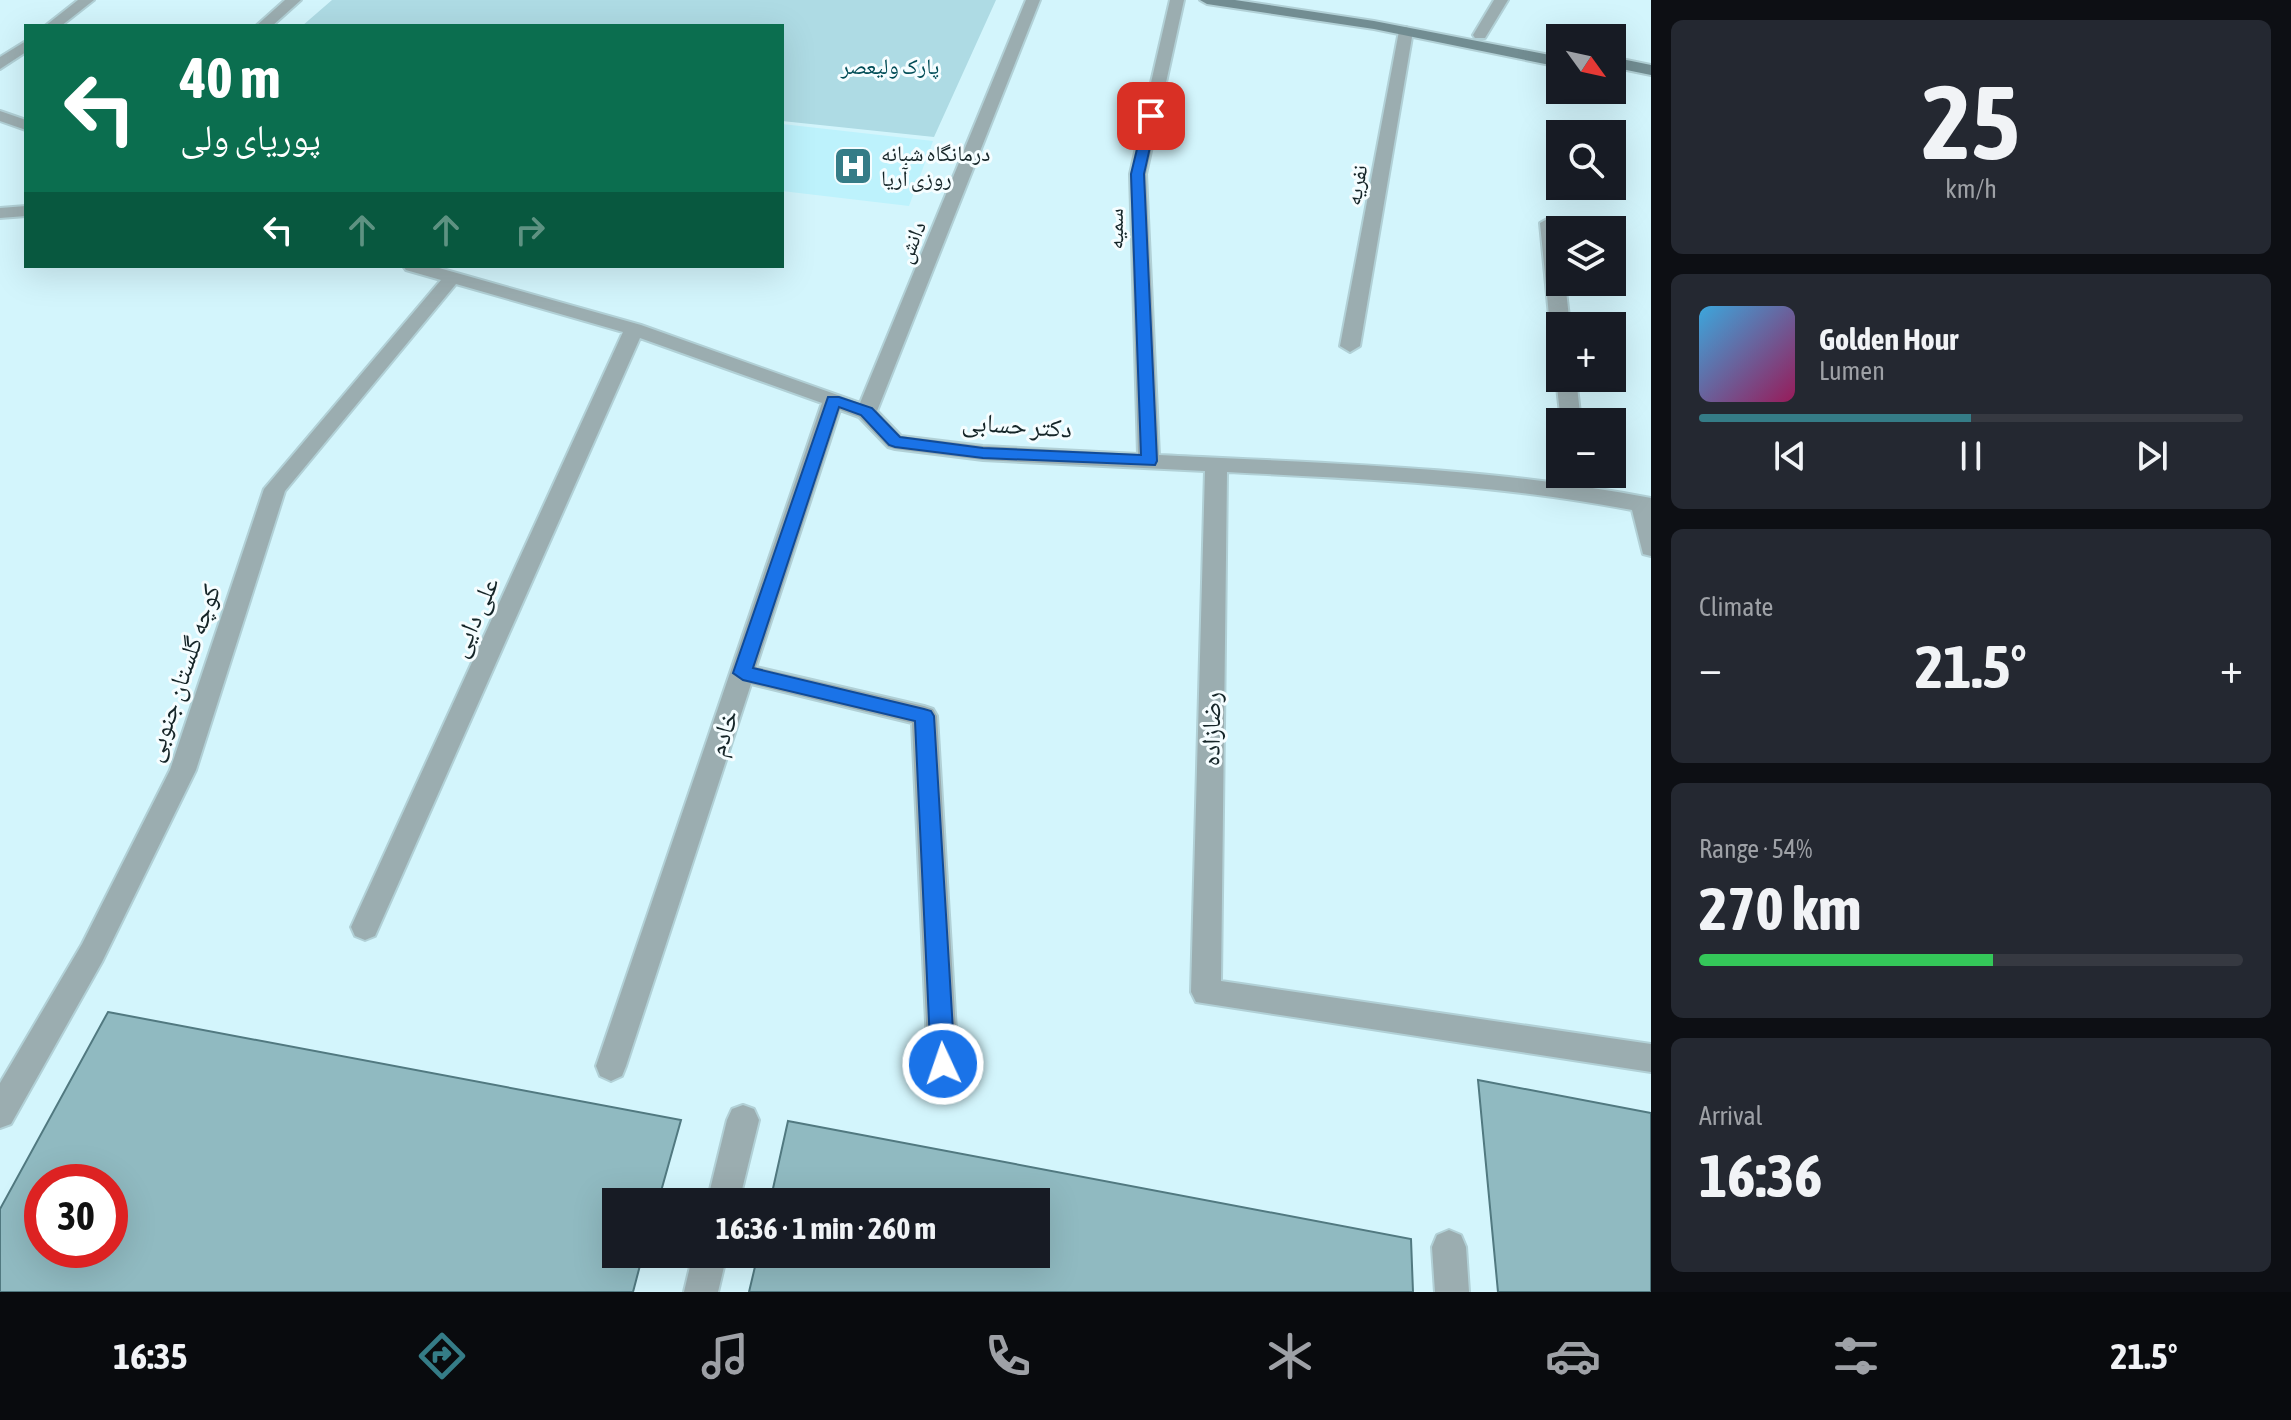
<!DOCTYPE html>
<meta charset="utf-8">
<style>
body{margin:0;font-family:"Asap Condensed","Noto Naskh Arabic",sans-serif;background:#242831;color:#f1f3f6;height:100vh;display:flex;flex-direction:column;font-size:30px;white-space:nowrap}
*{box-sizing:border-box;margin:0}
p{font-size:26px;color:#9ea1a6}
.icon{flex:none;width:44px;height:44px;fill:none;stroke:currentColor;stroke-width:2;stroke-linecap:round;stroke-linejoin:round}
.map{position:relative;flex:1;overflow:hidden}
.panel{display:flex;flex-direction:column;gap:20px;padding:20px;background:#0d0f14;width:640px}
.panel>*{flex:none}
.banner{position:absolute;left:24px;top:24px;width:760px;height:244px;border-radius:0px;box-shadow:0 8px 32px #0002;background:#0b6e4f;color:#fff;overflow:hidden}
.needle{width:52px;rotate:123deg}
.fabs{position:absolute;left:1546px;top:24px;display:grid;gap:16px}
.fabs a{display:grid;place-items:center;width:80px;height:80px;border-radius:0px;background:#171b24;box-shadow:0 8px 32px #0002;font-size:40px}
.speed{position:absolute;left:24px;top:1164px;display:flex;gap:16px;font-size:40px;font-weight:700;text-align:center}
.speed>*{display:grid;place-content:center;width:104px;height:104px;border-radius:50%;background:#171b24;box-shadow:0 8px 32px #0002;line-height:1}
.speed .limit{border:12px solid #d22;background:#fff;color:#111}
.pin{position:absolute;display:grid;place-items:center;width:68px;height:68px;color:#fff;margin:-34px;border-radius:16px;box-shadow:0 4px 12px #0006}
.me{position:absolute;width:88px;margin:-44px;rotate:357deg;stroke-linejoin:round;filter:drop-shadow(0 0 6px #0008)}
.turn{display:flex;align-items:center;gap:28px;height:168px;padding:0 24px;font-size:36px}
.turn .icon{width:104px;height:104px;stroke-width:2.5}
.turn b{display:block;font-size:56px;line-height:68px}
.lanes{display:flex;align-items:center;height:76px;padding:0 24px;background:#0003;justify-content:center;gap:40px;direction:ltr}
.lanes .off{opacity:.35}
.big{font-size:60px;font-weight:700;line-height:1.1}
.panel .widget{flex:1;display:flex;flex-direction:column;justify-content:center;gap:12px;min-width:0;padding:0 28px;border-radius:12px;background:#242831}
.panel .dial{align-items:center;gap:0}
.dial b{font-size:104px;line-height:1}
.song{display:flex;align-items:center;gap:24px}
.cover{width:96px;height:96px;border-radius:12px;background:linear-gradient(135deg,hsl(200 70% 55%),hsl(330 70% 35%))}
.played{height:8px;border-radius:4px;background:linear-gradient(90deg,#357c87 50%,#363941 50%)}
.keys{display:flex;justify-content:space-around;direction:ltr}
.heat{display:flex;justify-content:space-between;align-items:center;font-size:44px;direction:ltr}
.charge{height:12px;border-radius:6px;background:linear-gradient(90deg,#34c759 54%,#363941 0)}
.trip{position:absolute;left:602px;top:1188px;width:448px;height:80px;border-radius:0px;background:#171b24;box-shadow:0 8px 32px #0002;font-weight:700;line-height:80px;text-align:center}
.dock{display:flex;height:128px;justify-content:space-around;align-items:center;background:#090b0e;color:#9ea1a6}
.dock .icon{width:56px;height:56px}
.dock .on{color:#357c87}
.dock b{font-size:36px;color:#f1f3f6}
main{display:flex;flex:1;min-height:0}
.map>svg:first-child{display:block}
.built{fill:#bdf2fc}
.green{fill:#aedbe4}
.building{fill:#90bac1;stroke:#517980;stroke-width:2;fill-rule:evenodd}
.lines{fill:none;stroke-linecap:round;stroke-linejoin:round}
.street-casing{stroke:#b1d0d6;stroke-width:4}
.secondary-casing{stroke:#b1d0d6;stroke-width:4}
.street{fill:#9badb0;fill-rule:evenodd}
.secondary{fill:#728d92;fill-rule:evenodd}
.route{fill:#1a73e8;stroke:#114b97;stroke-width:2}
.labels{text-anchor:middle;dominant-baseline:central;stroke-width:6;stroke-linejoin:round;paint-order:stroke}
.far-park-label{font-size:22px;fill:#024d57;stroke:#f5fdff}
.far-poi-label{font-size:22px;fill:#152528;stroke:#f5fdff;text-anchor:start}
.far-street-label{font-size:22px;fill:#152528;stroke:#f5fdff}
.street-label{font-size:26px;fill:#152528;stroke:#f5fdff}
</style>
<main>
<div class="map">
<svg width="1651" height="1292" viewBox="0 0 1651 1292">
<rect width="100%" height="100%" fill="#d3f5fc"/>
<path class="built" d="M 782,124 L 933,141 L 909,206 L 782,191 Z"/>
<path class="green" d="M 332,0 L 996,0 L 934,137 L 782,121 L 782,26 L 302,26 Z"/>
<path class="building" d="M 108,1012 L 681,1120 L 658,1202 L 616,1202 L 616,1254 L 643,1254 L 633,1292 L 0,1292 L 0,1209 ZM 42,1182 L 110,1182 L 110,1250 L 42,1250 Z
M 1478,1080 L 1651,1113 L 1651,1292 L 1498,1292 Z
M 788,1121 L 1411,1239 L 1413,1292 L 749,1292 L 758,1254 L 1036,1254 L 1036,1202 L 770,1202 Z"/>
<g class="lines">
<g class="street-casing">
<path id="street" d="M 78,0 L 94,0 L 61,26 L 45,26 Z
M 285,0 L 301,0 L 272,26 L 256,26 Z
M 1026,0 L 1040,0 L 877,411 L 901,436 L 983,446 L 1138,454 L 1130,174 L 1170,0 L 1184,0 L 1146,174 L 1159,455 C 1324,463 1489,467 1651,498 L 1651,556 L 1643,554 L 1632,510 C 1499,484 1362,479 1227,472 L 1221,981 L 1651,1044 L 1651,1072 L 1196,1002 L 1191,992 L 1205,471 L 983,460 L 895,449 L 888,447 L 859,417 L 840,410 L 756,667 L 924,706 L 933,709 L 937,716 L 958,1064 L 954,1074 L 943,1079 L 932,1074 L 928,1064 L 912,723 L 751,684 L 626,1066 L 622,1076 L 611,1081 L 600,1076 L 596,1066 L 822,403 L 640,338 L 375,936 L 365,940 L 355,936 L 351,927 L 623,332 L 456,284 L 285,491 L 196,770 L 102,962 L 11,1124 L 0,1128 L 0,1083 L 82,944 L 170,770 L 264,489 L 441,280 L 406,270 L 403,266 L 432,266 L 641,325 L 860,403 Z
M 1494,0 L 1508,0 L 1485,38 L 1475,38 L 1473,35 Z
M 1406,27 L 1413,31 L 1360,346 L 1350,352 L 1340,346 L 1399,31 Z
M 26,41 L 26,52 L 0,69 L 0,57 Z
M 0,111 L 26,120 L 26,130 L 0,121 Z
M 26,206 L 26,216 L 0,218 L 0,208 Z
M 1549,218 L 1558,223 L 1560,282 L 1565,282 L 1570,326 L 1560,326 L 1560,332 L 1550,326 L 1540,223 Z
M 1560,373 L 1560,378 L 1576,378 L 1581,422 L 1561,422 L 1556,378 Z
M 743,1105 L 754,1109 L 759,1120 L 739,1202 L 707,1202 L 727,1120 L 732,1109 Z
M 1449,1230 L 1461,1235 L 1466,1247 L 1469,1292 L 1435,1292 L 1432,1247 L 1437,1235 Z
M 693,1254 L 727,1254 L 718,1292 L 684,1292 Z"/>
</g>
<g class="secondary-casing">
<path id="secondary" d="M 1200,0 L 1235,0 L 1374,21 L 1560,57 L 1560,67 L 1374,29 L 1207,4 Z
M 1612,57 L 1651,65 L 1651,75 L 1612,67 Z"/>
</g>
<use href="#street" class="street"/>
<use href="#secondary" class="secondary"/>
</g>
<path class="route" d="M 1151,113 L 1157,116 L 1144,174 L 1157,461 L 1155,465 L 983,458 L 895,447 L 889,445 L 861,415 L 839,407 L 753,668 L 924,709 L 931,711 L 934,716 L 955,1064 L 951,1072 L 943,1075 L 935,1072 L 931,1064 L 915,721 L 743,680 L 733,673 L 828,397 L 839,397 L 872,408 L 900,437 L 983,448 L 1141,455 L 1131,174 L 1145,116 Z"/>
<defs>
<g id="hospital-square" transform="scale(2)"><rect x="-9" y="-9" width="18" height="18" rx="4" fill="#357c87" stroke="#f5fdff"/><path d="M-5-5h3v3.5h4V-5h3V5h-3V1.5h-4V5h-3Z" fill="#fff"/></g>
</defs>
<g fill-rule="evenodd">
<use href="#hospital-square" x="853" y="166"/>
</g>
<g class="labels">
<g class="far-park-label">
<text x="890" y="66">پارک ولیعصر</text>
</g>
<g class="far-poi-label">
<text x="881" y="153">درمانگاه شبانه<tspan x="881" dy="25">روزی آریا</tspan></text>
</g>
<g class="far-street-label">
<text transform="translate(1356 185) rotate(-80)">نفریه</text>
<text transform="translate(1115 229) rotate(-91)">سمیه</text>
<text transform="translate(911 242) rotate(-68)">دانش</text>
</g>
<g class="street-label">
<text transform="translate(1017 425) rotate(4)">دکتر حسابی</text>
<text transform="translate(474 617) rotate(-66)">علی دایی</text>
<text transform="translate(182 673) rotate(-71)">کوچه گلستان جنوبی</text>
<text transform="translate(1211 729) rotate(-89)">رضازاده</text>
<text transform="translate(723 733) rotate(-72)">خادم</text>
</g>
</g>
</svg>
<div class="fabs">
<a><svg class="needle" viewBox="-14 -14 28 28"><path d="M0-13l5 13h-10z" fill="#e53935"/><path d="M0 13l5-13h-10z" fill="#9ea1a6"/></svg></a>
<a><svg class="icon" aria-label="search" viewBox="0 0 24 24"><circle cx="10" cy="10" r="6"/><path d="M15 15l6 6"/></svg></a>
<a><svg class="icon" aria-label="layers" viewBox="0 0 24 24"><path d="M12 4l9 5-9 5-9-5zM3 14l9 5 9-5"/></svg></a>
<a>+</a>
<a>−</a>
</div>
<div class="speed"><div class="limit">30</div></div>
<div class="pin" style="left:1151px;top:116px;background:#d93025"><svg class="icon" aria-label="arrive" viewBox="0 0 24 24"><path d="M6 21V4h12l-3 4 3 4H6"/></svg></div>
<svg class="me" style="left:943px;top:1064px" viewBox="-20 -20 40 40"><circle r="17" fill="#1a73e8" stroke="#fff" stroke-width="3"/><path d="M0-11L8 9 0 5-8 9z" fill="#fff"/></svg>
<div class="trip">16:36 · 1 min · 260 m</div>
<div class="banner">
<div class="turn"><svg class="icon" aria-label="left" viewBox="0 0 24 24"><path d="M17 20v-9H6M10 6l-5 5 5 5"/></svg><div><b>40 m</b>پوریای ولی</div></div>
<div class="lanes"><svg class="icon" aria-label="left" viewBox="0 0 24 24"><path d="M17 20v-9H6M10 6l-5 5 5 5"/></svg><svg class="icon off" aria-label="ahead" viewBox="0 0 24 24"><path d="M12 20V5M6 11l6-6 6 6"/></svg><svg class="icon off" aria-label="ahead" viewBox="0 0 24 24"><path d="M12 20V5M6 11l6-6 6 6"/></svg><svg class="icon off" aria-label="right" viewBox="0 0 24 24"><path d="M7 20v-9h11M14 6l5 5-5 5"/></svg></div>
</div>
</div>
<section class="panel">
<div class="widget dial"><b>25</b><p>km/h</p></div>
<div class="widget">
<div class="song"><i class="cover"></i><div><b>Golden Hour</b><p>Lumen</p></div></div>
<div class="played"></div>
<div class="keys"><svg class="icon" aria-label="previous" viewBox="0 0 24 24"><path d="M18 5L8 12l10 7zM5 5v14"/></svg><svg class="icon" aria-label="pause" viewBox="0 0 24 24"><path d="M8 5v14M16 5v14"/></svg><svg class="icon" aria-label="next" viewBox="0 0 24 24"><path d="M6 5l10 7-10 7zM19 5v14"/></svg></div>
</div>
<div class="widget"><p>Climate</p>
<div class="heat"><a>−</a><b class="big">21.5°</b><a>+</a></div>
</div>
<div class="widget"><p>Range · 54%</p><b class="big">270 km</b><div class="charge"></div></div>
<div class="widget"><p>Arrival</p><b class="big">16:36</b></div>
</section>
</main>
<nav class="dock">
<b>16:35</b>
<svg class="icon on" aria-label="directions" viewBox="0 0 24 24"><path d="M12 3l9 9-9 9-9-9zM9 14v-3h6M13 9l2 2-2 2"/></svg>
<svg class="icon" aria-label="music" viewBox="0 0 24 24"><path d="M9 18V5l10-2v13"/><circle cx="6" cy="18" r="3"/><circle cx="16" cy="16" r="3"/></svg>
<svg class="icon" aria-label="phone" viewBox="0 0 24 24"><path d="M5 4h4l2 5-3 2q2 4 5 5l2-3 5 2v4C11 20 4 13 5 4z"/></svg>
<svg class="icon" aria-label="climate" viewBox="0 0 24 24"><path d="M12 3v18M4 7l16 10M4 17L20 7"/></svg>
<svg class="icon" aria-label="car" viewBox="0 0 24 24"><path d="M5 17H2v-5l4-1 3-4h7l3 4 3 1v5h-3M9 17h6M6 11h13"/><circle cx="7" cy="17" r="2"/><circle cx="17" cy="17" r="2"/></svg>
<svg class="icon" aria-label="filters" viewBox="0 0 24 24"><path d="M4 7h16M4 17h16"/><circle cx="9" cy="7" r="2"/><circle cx="15" cy="17" r="2"/></svg>
<b>21.5°</b>
</nav>
